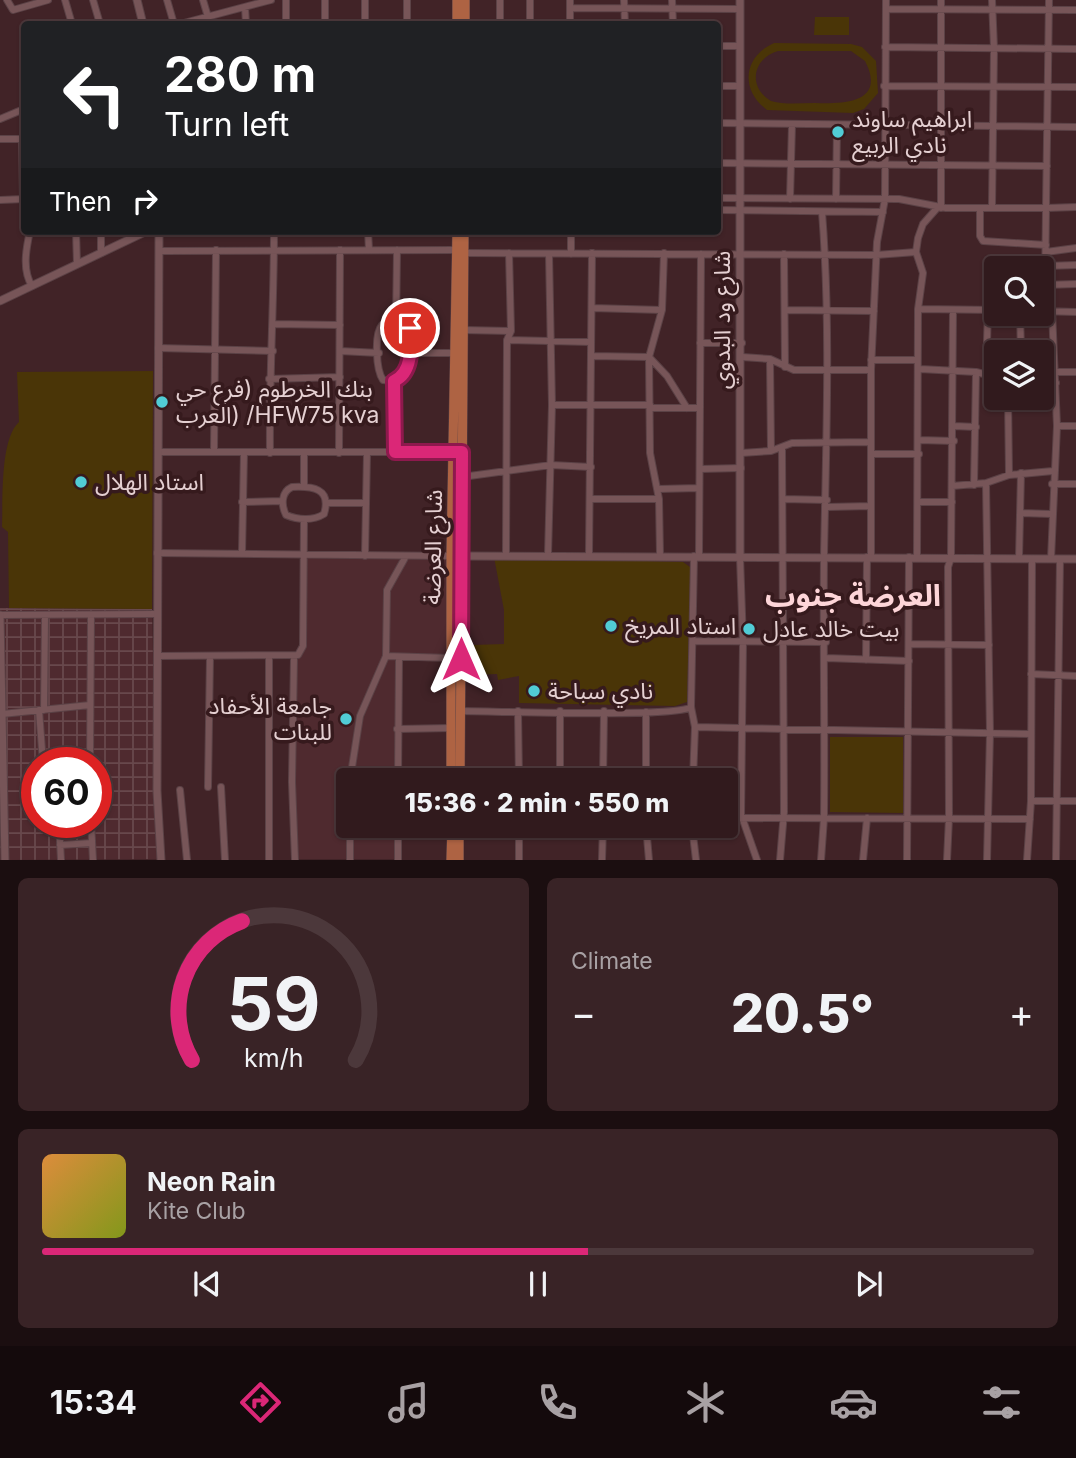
<!DOCTYPE html>
<meta charset="utf-8">
<style>
body{margin:0;font-family:Inter,"Noto Sans Arabic",sans-serif;background:#392326;color:#f1f3f6;height:100vh;display:flex;flex-direction:column;font-size:26px;white-space:nowrap}
*{box-sizing:border-box;margin:0}
p{font-size:23px;color:#a8a1a4}
.icon{flex:none;width:38px;height:38px;fill:none;stroke:currentColor;stroke-width:2;stroke-linecap:round;stroke-linejoin:round}
.map{position:relative;height:860px;overflow:hidden}
.drawer{display:flex;flex-direction:column;gap:18px;padding:18px;background:#1b0e10;flex:1}
.drawer>*{flex:none}
.top-card{position:absolute;left:21px;top:21px;width:700px;height:214px;border-radius:7px;box-shadow:0 2px 5px #0004,0 0 0 2px #4c383b;background:#202124;color:#fff;overflow:hidden}
.controls{position:absolute;left:984px;top:256px;display:grid;gap:14px}
.controls a{display:grid;place-items:center;width:70px;height:70px;border-radius:7px;background:#311a1d;box-shadow:0 2px 5px #0004,0 0 0 2px #4c383b;font-size:35px}
.speed{position:absolute;left:21px;top:747px;display:flex;gap:14px;font-size:35px;font-weight:700;text-align:center}
.speed>*{display:grid;place-content:center;width:91px;height:91px;border-radius:50%;background:#311a1d;box-shadow:0 2px 5px #0004,0 0 0 2px #4c383b;line-height:1}
.speed .limit{border:10px solid #d22;background:#fff;color:#111}
.pin{position:absolute;display:grid;place-items:center;width:60px;height:60px;color:#fff;margin:-30px;border:4px solid #fff;border-radius:50%;box-shadow:0 2px 7px #0007}
.me{position:absolute;width:77px;margin:-38px;rotate:0deg;stroke-linejoin:round;filter:drop-shadow(0 0 5px #0008)}
.turn{display:flex;align-items:center;gap:24px;height:147px;padding:0 28px;font-size:32px}
.turn .icon{width:91px;height:91px;stroke-width:2.5}
.turn b{display:block;font-size:49px;line-height:60px}
.then{display:flex;align-items:center;height:66px;padding:0 28px;background:#0003;gap:14px;font-size:26px}
.big{font-size:52px;font-weight:800;line-height:1.1}
.drawer .tile{flex:1;display:flex;flex-direction:column;justify-content:center;gap:10px;min-width:0;padding:0 24px;border-radius:10px;background:#392326}
.drawer .dial{align-items:center;gap:0}
.dial svg{height:182px;overflow:visible;fill:none;stroke:#4c383b;stroke-width:7;stroke-linecap:round;text-anchor:middle}
.dial text{fill:#f1f3f6;stroke:none}
.song{display:flex;align-items:center;gap:21px}
.cover{width:84px;height:84px;border-radius:10px;background:linear-gradient(135deg,hsl(30 70% 55%),hsl(70 70% 35%))}
.played{height:7px;border-radius:4px;background:linear-gradient(90deg,#db2777 55%,#4c383b 55%)}
.keys{display:flex;justify-content:space-around;direction:ltr}
.heat{display:flex;justify-content:space-between;align-items:center;font-size:38px;direction:ltr}
.drawer .tiles{flex:1;display:grid;gap:18px;grid-template-columns:1fr 1fr}
.tile:last-child{grid-column:span 2}
.trip{position:absolute;left:336px;top:768px;width:402px;height:70px;border-radius:7px;background:#311a1d;box-shadow:0 2px 5px #0004,0 0 0 2px #4c383b;font-weight:800;line-height:70px;text-align:center}
.menu{display:flex;height:112px;justify-content:space-around;align-items:center;background:#140a0c;color:#a8a1a4}
.menu .icon{width:49px;height:49px}
.menu .selected{color:#db2777}
.menu b{font-size:32px;color:#f1f3f6}
.map>svg:first-child{display:block}
.built{fill:#4f2a2f}
.industrial{fill:url(#industrial-grid);fill-rule:evenodd}
.green{fill:#4a3507;fill-rule:evenodd}
.lines{fill:none;stroke-linecap:round;stroke-linejoin:round}
.minor-casing{stroke:#5b4246;stroke-width:8}
.tertiary-casing{stroke:#5b4246;stroke-width:9}
.primary-casing{stroke:#5b4246;stroke-width:10}
.minor{stroke:#775558;stroke-width:6}
.tertiary{stroke:#775558;stroke-width:7}
.primary{stroke:#ae6343;stroke-width:9}
.route-casing{stroke:#8e194d;stroke-width:18}
.route{stroke:#db2777;stroke-width:12}
.poi-dot{fill:#51ccd5;stroke:#361a1d;stroke-width:2.5}
.labels{text-anchor:middle;dominant-baseline:central;stroke-width:7;stroke-linejoin:round;paint-order:stroke}
.poi-label{font-size:23px;fill:#e5d0d2;stroke:#361a1d;text-anchor:start}
.street-label{font-size:23px;fill:#e5d0d2;stroke:#361a1d}
.district-label{font-size:30px;font-weight:bold;fill:#fdd5d8;stroke:#361a1d}
</style>
<div class="map">
<svg width="1076" height="860" viewBox="0 0 1076 860">
<defs>
<pattern id="industrial-grid" width="8" height="8" patternUnits="userSpaceOnUse" patternTransform="scale(1.75)"><rect width="8" height="8" fill="#4f2a2f"/><path d="M0 4h8M4 0v8" fill="none" stroke="#68484c"/></pattern>
</defs>
<rect width="100%" height="100%" fill="#412327"/>
<path class="built" d="M 302,555 L 451,556 L 450,658 L 399,657 L 398,780 L 348,780 L 348,826 L 397,826 L 397,859 L 295,859 L 294,657 L 303,645 Z"/>
<path class="industrial" d="M 0,608 L 152,609 L 157,859 L 0,860 ZM 37,763 L 96,763 L 96,822 L 37,822 Z"/>
<path class="green" d="M 815,17 L 849,17 L 849,35 L 814,35 Z
M 774,43 L 851,44 L 862,47 L 876,61 L 878,93 L 864,109 L 853,113 L 767,110 C 740,90 743,57 774,43 ZM 778,51 L 851,51 L 865,61 C 887,103 843,104 815,103 C 800,103 785,105 771,101 C 747,87 753,58 778,51 Z
M 153,371 L 152,609 L 9,608 L 8,532 L 2,527 C 3,499 0,439 19,422 L 17,372 Z
M 494,557 L 683,562 L 690,567 L 690,574 L 687,702 L 675,706 L 519,703 L 519,676 L 498,680 L 497,674 L 473,675 L 473,645 L 504,644 L 504,610 Z
M 830,737 L 903,737 L 903,813 L 830,812 Z"/>
<g class="lines">
<g class="minor-casing">
<path id="minor" d="M 7,0 L 13,10 L 48,0
M 65,0 L 72,24
M 93,0 L 100,24
M 167,0 L 174,24
M 203,0 L 208,17
M 407,0 L 407,24
M 500,0 L 500,24
M 570,0 L 570,24
M 624,0 L 625,24
M 672,0 L 673,24
M 992,0 L 994,48 L 992,208
M 245,7 L 246,24
M 570,8 L 740,9
M 886,9 L 1076,10
M 180,24 L 271,0
M 286,24 L 286,0
M 325,24 L 325,0
M 365,24 L 365,0
M 530,24 L 530,0
M 718,46 L 740,46
M 885,47 L 1076,49
M 718,86 L 740,86
M 884,86 L 1076,87
M 0,119 L 24,109
M 718,123 L 1076,127
M 0,139 L 24,139
M 22,139 L 23,199
M 718,163 L 1047,166
M 718,198 L 899,199 L 946,208 L 1046,208 L 1049,0
M 790,199 L 792,125
M 836,199 L 837,125
M 0,200 L 24,199
M 941,208 L 941,0
M 980,208 L 980,236 L 983,241 L 1046,245
M 718,210 L 883,212
M 30,231 C 26,249 22,270 32,286
M 76,231 L 77,264
M 101,231 L 101,253
M 368,231 L 369,250
M 159,251 L 457,250
M 1046,252 L 1076,248
M 464,253 L 876,255 L 916,252
M 571,254 L 571,231
M 784,254 L 785,367
M 1046,266 L 1076,265
M 1045,285 L 1076,284
M 592,308 L 662,310
M 918,309 L 996,310
M 785,310 L 874,311
M 1041,311 L 1076,312
M 1049,311 L 1045,290 L 1046,208 L 1076,207
M 1020,313 L 1021,352
M 273,324 L 340,325
M 382,325 L 406,325 L 411,330 C 409,352 413,384 383,380 C 376,370 374,334 382,325 Z
M 396,325 L 397,250
M 463,330 L 511,331
M 507,340 L 591,342
M 700,343 L 742,343
M 158,348 L 273,351
M 340,351 L 379,353
M 409,353 L 455,353
M 592,356 L 649,357 L 667,376 L 687,408
M 742,357 L 770,359 L 794,370 L 871,370
M 770,359 L 771,451
M 871,360 L 917,360
M 920,369 L 976,372 L 996,377
M 1056,372 L 1076,372
M 986,374 L 988,310
M 269,379 L 340,377
M 395,381 L 395,452
M 1041,382 L 1056,383
M 1008,397 L 1009,475 L 1053,471
M 552,405 L 650,405
M 650,408 L 700,408
M 954,426 L 976,427
M 1057,426 L 1076,426
M 919,440 L 954,441
M 158,452 L 457,452
M 214,452 L 216,250
M 270,453 C 269,379 274,305 274,231
M 304,453 L 304,486
M 339,453 L 340,250
M 741,453 L 771,451 L 792,443 L 871,442
M 871,454 L 919,454
M 700,469 L 741,468
M 462,477 L 551,465 L 591,467
M 986,483 L 990,733 L 987,860
M 1052,484 L 1076,484
M 974,485 L 976,372
M 952,486 L 986,483 L 1009,475
M 292,487 C 312,486 332,488 324,514 C 313,521 298,520 286,515 C 281,505 281,492 292,487 Z
M 658,489 L 699,488
M 591,499 L 659,499
M 783,499 L 827,500
M 242,502 L 282,501
M 919,502 L 952,502
M 326,503 L 366,503
M 827,507 L 871,506
M 1021,513 L 1051,514
M 157,553 L 451,556
M 242,554 L 244,452
M 506,555 L 507,340 L 511,331 L 509,253
M 548,555 L 552,405 L 549,254
M 589,555 L 592,253
M 660,555 L 659,499 L 650,453 L 649,357 L 662,310 L 664,253
M 365,556 L 367,453
M 699,556 L 701,254
M 740,557 L 743,642 L 741,818
M 871,557 L 871,370 L 877,242 L 885,199 L 886,0
M 917,557 L 918,309 L 923,273 L 916,252 L 918,238 L 923,224 L 938,207
M 1019,558 L 1021,473
M 1051,559 L 1057,426 L 1052,311
M 0,615 L 157,614
M 694,641 L 826,642
M 909,644 L 989,645
M 157,656 L 298,655 L 303,646 L 304,519
M 386,656 L 450,658
M 294,657 L 292,782 L 295,860
M 826,658 L 909,661
M 866,660 L 867,557
M 1031,674 L 1076,676
M 39,710 L 43,763
M 44,710 L 45,615
M 460,711 C 491,711 677,718 691,707
M 518,711 L 519,780
M 2,714 L 90,705
M 695,727 L 1031,734
M 397,729 L 451,728
M 90,763 L 91,615
M 350,780 L 360,716 L 386,656 L 387,590 L 406,556
M 398,780 L 399,657
M 560,780 L 560,711
M 603,780 L 604,711
M 646,780 L 646,712
M 693,780 L 695,727 L 691,707 L 694,556
M 208,787 L 210,656
M 221,787 L 225,860
M 180,790 L 187,860
M 1031,801 L 1076,801
M 726,818 L 1030,819
M 743,820 L 757,860
M 59,822 L 61,860
M 91,822 L 93,860
M 350,826 L 350,860
M 646,826 L 649,860
M 692,826 L 696,860
M 60,845 L 92,843
M 269,860 L 269,658
M 398,860 L 398,826
M 519,860 L 519,826
M 602,860 L 603,826
M 780,860 L 784,812 L 782,447
M 821,860 L 824,818 C 825,731 823,644 824,557 C 826,442 831,326 822,212
M 863,860 L 867,818
M 907,860 L 909,557
M 947,860 L 949,818 L 948,567 L 951,558 L 953,310
M 1027,860 L 1031,801 L 1032,559
M 1056,860 L 1060,559"/>
</g>
<g class="tertiary-casing">
<path id="tertiary" d="M 137,0 L 143,24
M 159,231 L 157,791 L 161,860
M 0,301 L 147,231
M 462,556 L 1076,559
M 740,557 L 740,0
M 0,615 L 5,860"/>
</g>
<g class="primary-casing">
<path id="primary" d="M 457,0 L 457,24
M 465,24 L 465,0
M 451,780 L 451,556 L 457,231
M 460,780 L 464,231
M 451,860 L 452,826
M 459,860 L 459,826"/>
</g>
<use href="#minor" class="minor"/>
<use href="#tertiary" class="tertiary"/>
<use href="#primary" class="primary"/>
</g>
<g class="lines">
<g class="route-casing">
<path id="route" d="M 410,328 C 411,346 413,373 394,381 L 395,452 L 462,452 L 461,659"/>
</g>
<use href="#route" class="route"/>
</g>
<g class="poi-dot">
<circle cx="838" cy="132" r="7"/>
<circle cx="162" cy="402" r="7"/>
<circle cx="81" cy="482" r="7"/>
<circle cx="611" cy="626" r="7"/>
<circle cx="749" cy="629" r="7"/>
<circle cx="534" cy="691" r="7"/>
<circle cx="346" cy="719" r="7"/>
</g>
<g class="labels">
<g class="poi-label">
<text x="852" y="119">ابراهيم ساوند<tspan x="852" dy="26">نادي الربيع</tspan></text>
<text x="176" y="389">بنك الخرطوم (فرع حي<tspan x="176" dy="26">العرب) /HFW75 kva</tspan></text>
<text x="95" y="482">استاد الهلال</text>
<text x="625" y="626">استاد المريخ</text>
<text x="763" y="629">بيت خالد عادل</text>
<text x="548" y="691">نادي سباحة</text>
<text x="332" y="706" text-anchor="end">جامعة الأحفاد<tspan x="332" dy="26">للبنات</tspan></text>
</g>
<g class="street-label">
<text transform="translate(722 320) rotate(-90)">شارع ود البدوي</text>
<text transform="translate(433 547) rotate(-89)">شارع العرضة</text>
</g>
<g class="district-label">
<text x="853" y="595">العرضة جنوب</text>
</g>
</g>
</svg>
<div class="controls">
<a><svg class="icon" aria-label="search" viewBox="0 0 24 24"><circle cx="10" cy="10" r="6"/><path d="M15 15l6 6"/></svg></a>
<a><svg class="icon" aria-label="layers" viewBox="0 0 24 24"><path d="M12 4l9 5-9 5-9-5zM3 14l9 5 9-5"/></svg></a>
</div>
<div class="speed"><div class="limit">60</div></div>
<div class="pin" style="left:410px;top:328px;background:#d93025"><svg class="icon" aria-label="arrive" viewBox="0 0 24 24"><path d="M6 21V4h12l-3 4 3 4H6"/></svg></div>
<svg class="me" style="left:461px;top:659px" viewBox="-20 -20 40 40"><path d="M0-17L14 15 0 8-14 15z" fill="#db2777" stroke="#fff" stroke-width="4"/></svg>
<div class="trip">15:36 · 2 min · 550 m</div>
<div class="top-card">
<div class="turn"><svg class="icon" aria-label="left" viewBox="0 0 24 24"><path d="M17 20v-9H6M10 6l-5 5 5 5"/></svg><div><b>280 m</b>Turn left</div></div>
<div class="then">Then<svg class="icon" aria-label="right" viewBox="0 0 24 24"><path d="M7 20v-9h11M14 6l5 5-5 5"/></svg></div>
</div>
</div>
<section class="drawer">
<div class="tiles">
<div class="tile dial"><svg viewBox="0 0 100 80">
<path d="M14 69A42 42 0 1 1 86 69"/>
<path d="M14 69A42 42 0 0 1 36 8" stroke="#db2777"/>
<text x="50" y="56" font-size="32" font-weight="700">59</text>
<text x="50" y="72" font-size="11">km/h</text>
</svg></div>
<div class="tile"><p>Climate</p>
<div class="heat"><a>−</a><b class="big">20.5°</b><a>+</a></div>
</div>
<div class="tile">
<div class="song"><i class="cover"></i><div><b>Neon Rain</b><p>Kite Club</p></div></div>
<div class="played"></div>
<div class="keys"><svg class="icon" aria-label="previous" viewBox="0 0 24 24"><path d="M18 5L8 12l10 7zM5 5v14"/></svg><svg class="icon" aria-label="pause" viewBox="0 0 24 24"><path d="M8 5v14M16 5v14"/></svg><svg class="icon" aria-label="next" viewBox="0 0 24 24"><path d="M6 5l10 7-10 7zM19 5v14"/></svg></div>
</div>
</div>
</section>
<nav class="menu">
<b>15:34</b>
<svg class="icon selected" aria-label="directions" viewBox="0 0 24 24"><path d="M12 3l9 9-9 9-9-9zM9 14v-3h6M13 9l2 2-2 2"/></svg>
<svg class="icon" aria-label="music" viewBox="0 0 24 24"><path d="M9 18V5l10-2v13"/><circle cx="6" cy="18" r="3"/><circle cx="16" cy="16" r="3"/></svg>
<svg class="icon" aria-label="phone" viewBox="0 0 24 24"><path d="M5 4h4l2 5-3 2q2 4 5 5l2-3 5 2v4C11 20 4 13 5 4z"/></svg>
<svg class="icon" aria-label="climate" viewBox="0 0 24 24"><path d="M12 3v18M4 7l16 10M4 17L20 7"/></svg>
<svg class="icon" aria-label="car" viewBox="0 0 24 24"><path d="M5 17H2v-5l4-1 3-4h7l3 4 3 1v5h-3M9 17h6M6 11h13"/><circle cx="7" cy="17" r="2"/><circle cx="17" cy="17" r="2"/></svg>
<svg class="icon" aria-label="filters" viewBox="0 0 24 24"><path d="M4 7h16M4 17h16"/><circle cx="9" cy="7" r="2"/><circle cx="15" cy="17" r="2"/></svg>
</nav>
